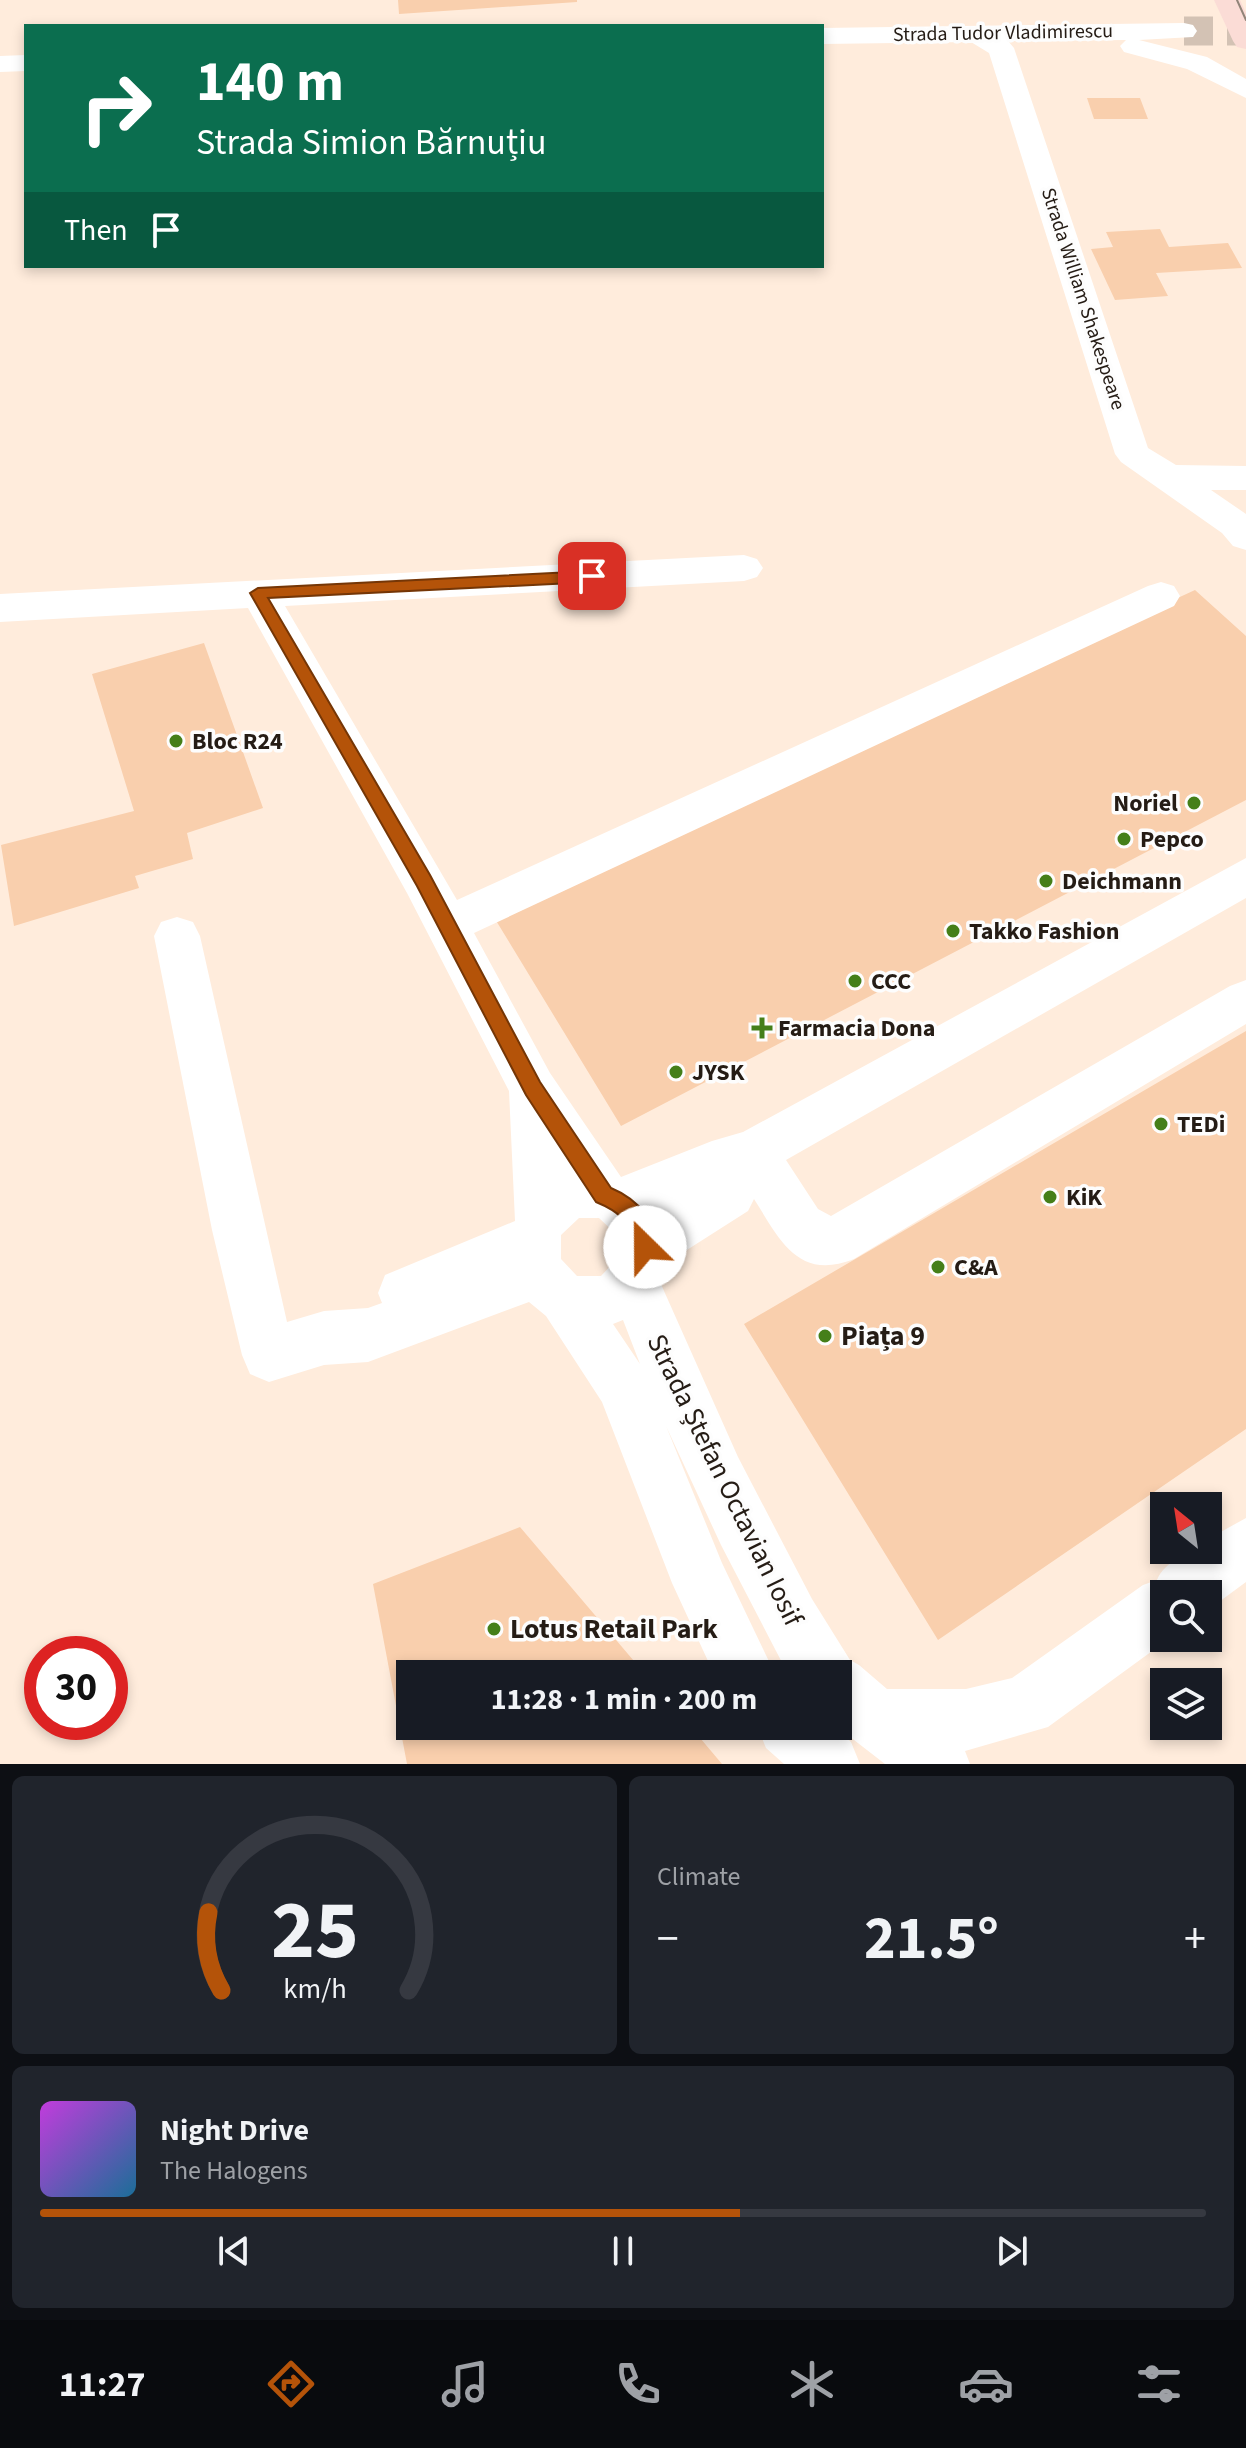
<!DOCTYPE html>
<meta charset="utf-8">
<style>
body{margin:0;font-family:"Source Sans 3",sans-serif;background:#20242c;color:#f1f3f6;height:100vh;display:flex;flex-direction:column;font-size:30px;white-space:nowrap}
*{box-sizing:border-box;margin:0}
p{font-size:26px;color:#9ea1a6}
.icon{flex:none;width:44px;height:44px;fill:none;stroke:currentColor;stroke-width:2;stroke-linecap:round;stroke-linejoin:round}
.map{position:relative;height:1764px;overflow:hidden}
.drawer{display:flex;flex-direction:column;gap:12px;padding:12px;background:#0d0f14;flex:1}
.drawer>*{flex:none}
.top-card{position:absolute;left:24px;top:24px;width:800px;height:244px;border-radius:0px;box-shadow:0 4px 12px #0003;background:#0b6e4f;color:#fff;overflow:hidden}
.needle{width:52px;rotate:330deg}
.fabs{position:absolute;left:1150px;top:1492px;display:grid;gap:16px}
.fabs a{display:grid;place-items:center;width:72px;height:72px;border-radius:0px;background:#171b24;box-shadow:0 4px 12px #0003;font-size:40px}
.speed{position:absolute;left:24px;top:1636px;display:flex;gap:16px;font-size:40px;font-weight:700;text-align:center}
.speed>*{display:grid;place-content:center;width:104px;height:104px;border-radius:50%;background:#171b24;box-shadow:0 4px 12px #0003;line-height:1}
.speed .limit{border:12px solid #d22;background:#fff;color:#111}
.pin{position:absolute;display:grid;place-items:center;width:68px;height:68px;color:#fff;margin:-34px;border-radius:16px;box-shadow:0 4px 12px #0006}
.me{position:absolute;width:88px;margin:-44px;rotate:337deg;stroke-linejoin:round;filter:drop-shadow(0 0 6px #0008)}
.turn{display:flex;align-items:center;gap:28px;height:168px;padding:0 40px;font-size:36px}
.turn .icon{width:104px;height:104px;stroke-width:2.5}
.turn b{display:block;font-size:56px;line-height:68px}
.then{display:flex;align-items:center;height:76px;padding:0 40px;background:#0003;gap:16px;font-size:30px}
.big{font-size:60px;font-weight:700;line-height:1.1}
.drawer .widget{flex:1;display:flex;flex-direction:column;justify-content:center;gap:12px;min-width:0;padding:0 28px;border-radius:12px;background:#20242c}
.drawer .dial{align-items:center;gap:0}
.dial svg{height:208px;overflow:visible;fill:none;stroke:#363941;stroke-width:7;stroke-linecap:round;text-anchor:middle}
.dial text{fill:#f1f3f6;stroke:none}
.song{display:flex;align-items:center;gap:24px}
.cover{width:96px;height:96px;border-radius:12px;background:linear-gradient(135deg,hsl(290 70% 55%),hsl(200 70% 35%))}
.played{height:8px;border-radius:4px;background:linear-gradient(90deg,#b45309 60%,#363941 60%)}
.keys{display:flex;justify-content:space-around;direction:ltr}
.heat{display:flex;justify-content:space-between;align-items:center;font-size:44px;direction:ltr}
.drawer .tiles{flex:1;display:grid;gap:12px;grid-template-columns:1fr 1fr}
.widget:last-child{grid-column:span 2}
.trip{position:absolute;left:396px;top:1660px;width:456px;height:80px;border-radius:0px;background:#171b24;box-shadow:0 4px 12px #0003;font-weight:700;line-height:80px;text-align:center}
.tab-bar{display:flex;height:128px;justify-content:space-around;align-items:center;background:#090b0e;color:#9ea1a6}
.tab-bar .icon{width:56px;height:56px}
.tab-bar .selected{color:#b45309}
.tab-bar b{font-size:36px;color:#f1f3f6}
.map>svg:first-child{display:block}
.building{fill:#f9cfad}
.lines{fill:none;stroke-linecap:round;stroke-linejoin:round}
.minor-tunnel{stroke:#d3c2b4;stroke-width:29;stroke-dasharray:29 14;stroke-linecap:butt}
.minor{fill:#fff;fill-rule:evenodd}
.major{fill:#fbdcd6;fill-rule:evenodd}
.tram{stroke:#928479;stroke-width:2}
.route{fill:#b45309;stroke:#753606;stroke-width:2}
.poi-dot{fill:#457f19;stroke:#fdfdfd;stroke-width:3}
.labels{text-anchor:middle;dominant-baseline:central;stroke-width:7;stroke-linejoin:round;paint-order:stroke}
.far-street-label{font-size:20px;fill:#251c15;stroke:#fdfdfd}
.poi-label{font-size:24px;font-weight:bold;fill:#251c15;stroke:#fdfdfd;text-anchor:start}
.near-poi-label{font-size:28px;font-weight:bold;fill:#251c15;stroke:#fdfdfd;text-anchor:start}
.near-street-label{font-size:28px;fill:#251c15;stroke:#fdfdfd}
</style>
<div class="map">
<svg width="1246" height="1764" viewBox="0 0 1246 1764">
<rect width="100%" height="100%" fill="#ffecdc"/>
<path class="building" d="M 398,0 L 577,0 L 577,2 L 399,14 Z
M 1087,98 L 1140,98 L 1148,119 L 1094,119 Z
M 1160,229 L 1169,247 L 1228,243 L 1242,268 L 1156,273 L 1168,296 L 1115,300 L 1091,249 L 1113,247 L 1106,232 Z
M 1195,590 L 1246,636 L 1246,800 L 621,1126 L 492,914 Z
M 204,643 L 263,808 L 187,833 L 193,859 L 135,876 L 139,888 L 14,926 L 1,845 L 134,811 L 92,674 Z
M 1246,1031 L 1246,1429 L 938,1640 L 744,1324 Z
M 520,1527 L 645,1674 L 410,1674 L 410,1726 L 690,1726 L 722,1764 L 407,1764 L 373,1584 Z"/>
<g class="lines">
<path class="minor-tunnel" d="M 1184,31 L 1246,31"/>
<path class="minor" d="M 1184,23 L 1193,25 L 1197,31 L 1193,37 L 1139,40 L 1207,57 L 1246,79 L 1246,98 L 1187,69 L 1124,52 L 1120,46 L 1126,40 L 1008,41 L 1014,48 L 1148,448 L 1176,465 L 1246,466 L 1246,490 L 1211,490 L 1246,514 L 1246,550 L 1233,546 L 1222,533 L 1121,462 L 1115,454 L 989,53 L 971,42 L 822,44 L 822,28 Z
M 26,55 L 26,71 L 0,72 L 0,56 Z
M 744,555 L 757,559 L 763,568 L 757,577 L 744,581 L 285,606 L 457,900 L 1148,586 L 1161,582 L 1174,586 L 1180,596 L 1174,606 L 474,933 L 550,1073 L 621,1177 L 712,1141 L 743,1132 L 1246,858 L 1246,898 L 786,1160 L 818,1209 L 831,1216 L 1230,986 L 1246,980 L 1246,1024 L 854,1259 C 798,1281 780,1240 754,1199 L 748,1211 L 668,1262 L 660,1282 L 738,1457 L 812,1599 L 850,1660 L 859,1665 L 887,1689 L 966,1689 L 1012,1678 L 1143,1585 L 1157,1580 C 1164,1562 1190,1550 1208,1550 L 1208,1539 L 1246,1518 L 1246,1582 L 1208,1610 L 1208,1594 L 1164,1594 L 1164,1638 L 1170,1638 L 1048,1727 L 965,1751 L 970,1764 L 885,1764 L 836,1726 L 838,1674 L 788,1674 L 721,1545 L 666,1426 L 722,1563 L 775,1674 L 714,1674 L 672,1583 L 602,1402 L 546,1316 L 529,1302 L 368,1362 L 324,1365 L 269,1382 L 250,1374 L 242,1355 L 212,1230 L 154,936 L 161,922 L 177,917 L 193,922 L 200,936 L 287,1322 L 324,1311 L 368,1308 L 382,1303 L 378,1293 L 385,1275 L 515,1221 L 509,1091 L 407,893 L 248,608 L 0,622 L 0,594 ZM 579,1218 L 599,1218 L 617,1235 L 617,1259 L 601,1276 L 577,1276 L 561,1259 L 561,1235 ZM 623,1320 L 640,1364 L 613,1324 Z
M 757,1726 L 834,1726 L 851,1742 L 860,1764 L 784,1764 L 766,1748 Z"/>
<path class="major" d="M 1214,0 L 1240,0 L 1246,13 L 1246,49 L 1237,47 L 1233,41 Z"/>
<path class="tram" d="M 1237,0 L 1246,20"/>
</g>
<path class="route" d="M 592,571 L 600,576 L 592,582 L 268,598 L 430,875 L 540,1082 L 611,1188 C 635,1198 665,1225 653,1254 L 645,1257 L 638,1254 C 625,1225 630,1216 596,1202 L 526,1095 L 417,886 L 250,593 L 258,588 Z"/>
<g class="poi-dot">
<circle cx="176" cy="741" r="8"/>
<circle cx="1194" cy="803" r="8"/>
<circle cx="1124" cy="839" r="8"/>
<circle cx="1046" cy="881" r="8"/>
<circle cx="953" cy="931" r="8"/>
<circle cx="855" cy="981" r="8"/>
<path d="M758 1016h8v8h8v8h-8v8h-8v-8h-8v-8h8z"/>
<circle cx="676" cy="1072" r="8"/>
<circle cx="1161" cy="1124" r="8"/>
<circle cx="1050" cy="1197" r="8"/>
<circle cx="938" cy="1267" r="8"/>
<circle cx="825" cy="1336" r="8"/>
<circle cx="494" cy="1629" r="8"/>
</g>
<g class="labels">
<g class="far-street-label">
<text transform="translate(1003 33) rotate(-1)">Strada Tudor Vladimirescu</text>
<text transform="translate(1083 299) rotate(72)">Strada William Shakespeare</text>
</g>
<g class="poi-label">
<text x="192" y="741">Bloc R24</text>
<text x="1178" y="803" text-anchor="end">Noriel</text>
<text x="1140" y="839">Pepco</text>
<text x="1062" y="881">Deichmann</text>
<text x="969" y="931">Takko Fashion</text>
<text x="871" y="981">CCC</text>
<text x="778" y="1028">Farmacia Dona</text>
<text x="692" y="1072">JYSK</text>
<text x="1177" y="1124">TEDi</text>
<text x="1066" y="1197">KiK</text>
<text x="954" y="1267">C&amp;A</text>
</g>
<g class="near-poi-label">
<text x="841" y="1336">Piața 9</text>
<text x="510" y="1629">Lotus Retail Park</text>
</g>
<g class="near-street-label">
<text transform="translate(725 1480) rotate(64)">Strada Ștefan Octavian Iosif</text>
</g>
</g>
</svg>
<div class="fabs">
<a><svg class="needle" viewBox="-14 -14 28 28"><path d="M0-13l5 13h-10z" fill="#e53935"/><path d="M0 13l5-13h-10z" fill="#9ea1a6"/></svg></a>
<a><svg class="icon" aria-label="search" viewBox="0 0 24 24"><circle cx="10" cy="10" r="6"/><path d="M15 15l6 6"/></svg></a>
<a><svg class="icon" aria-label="layers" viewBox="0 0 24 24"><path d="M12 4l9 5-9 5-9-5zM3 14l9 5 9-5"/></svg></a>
</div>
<div class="speed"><div class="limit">30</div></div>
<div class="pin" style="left:592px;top:576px;background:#d93025"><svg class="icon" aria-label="arrive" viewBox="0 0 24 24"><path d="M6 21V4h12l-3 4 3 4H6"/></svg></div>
<svg class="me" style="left:645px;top:1247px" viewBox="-20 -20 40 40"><circle r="19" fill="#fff"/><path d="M0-13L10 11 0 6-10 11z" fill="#b45309"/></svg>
<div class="trip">11:28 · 1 min · 200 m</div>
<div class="top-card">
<div class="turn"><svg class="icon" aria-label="right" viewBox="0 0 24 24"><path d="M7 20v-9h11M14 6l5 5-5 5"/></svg><div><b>140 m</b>Strada Simion Bărnuțiu</div></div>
<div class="then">Then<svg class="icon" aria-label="arrive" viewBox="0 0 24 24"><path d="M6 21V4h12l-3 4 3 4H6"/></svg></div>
</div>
</div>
<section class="drawer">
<div class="tiles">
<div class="widget dial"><svg viewBox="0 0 100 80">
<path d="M14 69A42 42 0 1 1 86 69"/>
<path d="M14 69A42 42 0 0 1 9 39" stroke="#b45309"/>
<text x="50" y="56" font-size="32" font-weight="700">25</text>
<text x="50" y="72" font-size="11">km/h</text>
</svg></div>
<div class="widget"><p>Climate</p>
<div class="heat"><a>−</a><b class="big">21.5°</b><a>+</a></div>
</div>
<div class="widget">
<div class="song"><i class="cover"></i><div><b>Night Drive</b><p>The Halogens</p></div></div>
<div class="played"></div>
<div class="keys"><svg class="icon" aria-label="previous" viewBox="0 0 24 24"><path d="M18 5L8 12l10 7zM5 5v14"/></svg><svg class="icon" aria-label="pause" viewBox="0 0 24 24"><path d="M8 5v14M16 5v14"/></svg><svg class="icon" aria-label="next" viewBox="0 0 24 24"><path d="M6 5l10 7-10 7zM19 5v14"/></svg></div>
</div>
</div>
</section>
<nav class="tab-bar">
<b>11:27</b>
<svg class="icon selected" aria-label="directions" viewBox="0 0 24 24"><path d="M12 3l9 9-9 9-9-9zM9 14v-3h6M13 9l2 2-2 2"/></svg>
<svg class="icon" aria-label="music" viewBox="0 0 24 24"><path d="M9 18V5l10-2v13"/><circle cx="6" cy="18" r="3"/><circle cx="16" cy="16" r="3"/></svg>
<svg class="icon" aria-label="phone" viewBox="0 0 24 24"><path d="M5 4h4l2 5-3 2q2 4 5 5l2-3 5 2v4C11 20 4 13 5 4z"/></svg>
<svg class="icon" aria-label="climate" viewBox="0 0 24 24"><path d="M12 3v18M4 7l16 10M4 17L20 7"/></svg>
<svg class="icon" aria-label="car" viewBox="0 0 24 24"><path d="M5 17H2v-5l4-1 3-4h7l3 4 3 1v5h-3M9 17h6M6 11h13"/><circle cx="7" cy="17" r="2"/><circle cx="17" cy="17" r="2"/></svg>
<svg class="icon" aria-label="filters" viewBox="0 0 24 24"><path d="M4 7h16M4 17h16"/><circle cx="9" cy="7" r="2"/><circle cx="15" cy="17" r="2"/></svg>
</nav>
